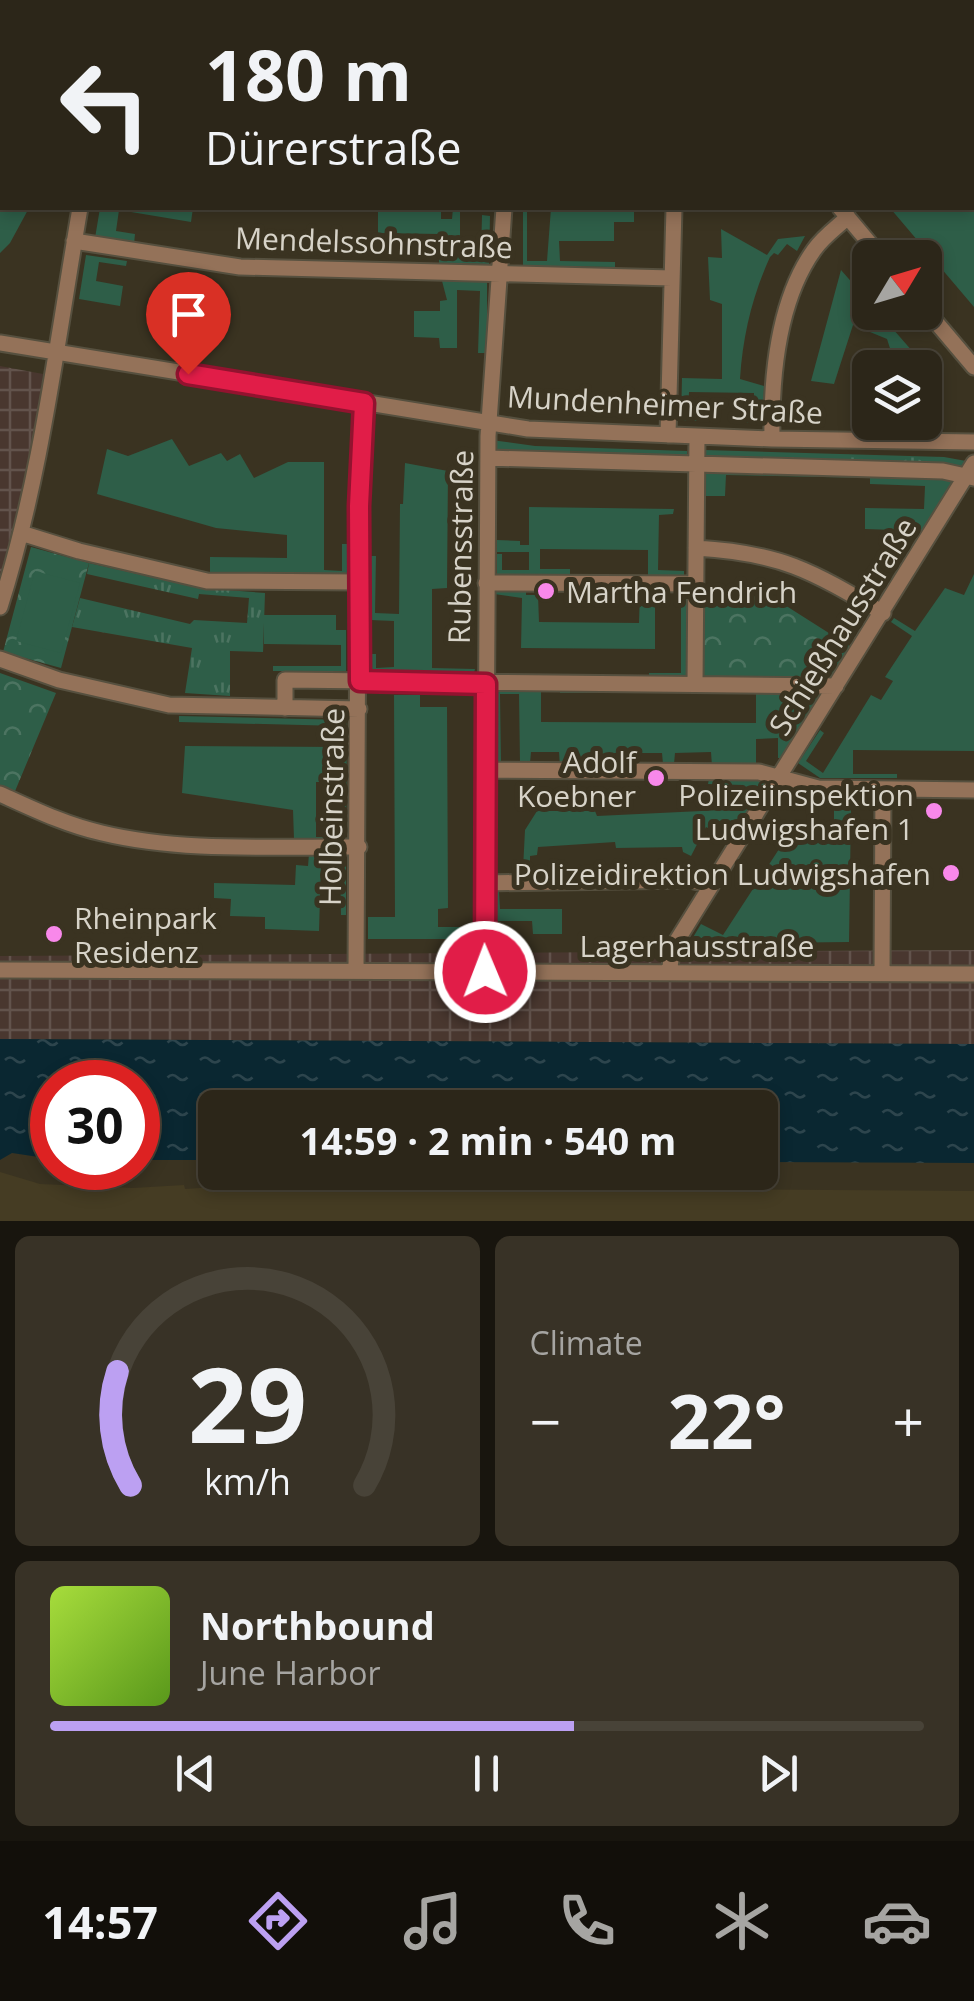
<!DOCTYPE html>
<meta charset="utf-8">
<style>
body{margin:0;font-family:"Open Sans",sans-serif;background:#383226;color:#f1f3f6;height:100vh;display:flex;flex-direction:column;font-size:38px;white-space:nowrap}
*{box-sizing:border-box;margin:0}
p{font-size:32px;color:#a6a5a2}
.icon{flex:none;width:55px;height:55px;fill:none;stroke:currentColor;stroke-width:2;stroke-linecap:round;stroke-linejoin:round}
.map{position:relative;height:1221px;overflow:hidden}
.panel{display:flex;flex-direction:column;gap:15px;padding:15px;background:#18150e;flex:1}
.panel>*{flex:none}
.hud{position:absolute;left:0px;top:0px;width:975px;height:210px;box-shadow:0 5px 15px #0003,0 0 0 2px #484338;background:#2c2619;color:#f1f3f6;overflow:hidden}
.needle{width:65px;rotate:52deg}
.buttons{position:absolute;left:852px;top:240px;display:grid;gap:20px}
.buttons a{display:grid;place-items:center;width:90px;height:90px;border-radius:15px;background:#2c2619;box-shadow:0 5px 15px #0003,0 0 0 2px #484338;font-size:50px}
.speed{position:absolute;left:30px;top:1060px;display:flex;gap:20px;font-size:50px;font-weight:700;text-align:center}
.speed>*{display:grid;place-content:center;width:130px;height:130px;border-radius:50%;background:#2c2619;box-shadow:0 5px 15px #0003,0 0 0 2px #484338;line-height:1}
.speed .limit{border:15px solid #d22;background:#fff;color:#111}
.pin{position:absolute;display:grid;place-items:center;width:85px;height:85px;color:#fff;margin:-102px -42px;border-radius:50% 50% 50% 0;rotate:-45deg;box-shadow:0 0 10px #0007}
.pin .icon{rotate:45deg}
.me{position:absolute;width:110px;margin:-55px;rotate:359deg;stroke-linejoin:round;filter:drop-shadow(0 0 8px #0008)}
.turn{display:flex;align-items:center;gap:35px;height:210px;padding:0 40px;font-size:45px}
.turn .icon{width:130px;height:130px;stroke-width:2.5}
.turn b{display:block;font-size:70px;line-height:85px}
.big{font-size:75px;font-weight:700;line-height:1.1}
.panel .card{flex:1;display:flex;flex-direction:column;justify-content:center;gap:15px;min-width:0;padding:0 35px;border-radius:15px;background:#383226}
.panel .dial{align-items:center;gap:0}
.dial svg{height:260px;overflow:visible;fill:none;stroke:#484338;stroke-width:7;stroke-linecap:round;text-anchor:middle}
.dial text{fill:#f1f3f6;stroke:none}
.song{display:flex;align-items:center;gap:30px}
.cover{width:120px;height:120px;border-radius:15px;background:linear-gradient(135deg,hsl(80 70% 55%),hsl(90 70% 35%))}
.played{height:10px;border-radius:5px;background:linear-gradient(90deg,#bca0f2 60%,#484338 60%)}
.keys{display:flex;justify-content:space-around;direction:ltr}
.heat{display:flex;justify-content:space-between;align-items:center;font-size:55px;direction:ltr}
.panel .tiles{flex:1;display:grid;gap:15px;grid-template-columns:1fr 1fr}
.card:last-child{grid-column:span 2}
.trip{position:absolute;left:198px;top:1090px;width:580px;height:100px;border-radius:15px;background:#2c2619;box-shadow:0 5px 15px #0003,0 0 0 2px #484338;font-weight:700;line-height:100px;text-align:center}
.tabs{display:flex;height:160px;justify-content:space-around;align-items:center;background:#120f0a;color:#a6a5a2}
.tabs .icon{width:70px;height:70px}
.tabs .on{color:#bca0f2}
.tabs b{font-size:45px;color:#f1f3f6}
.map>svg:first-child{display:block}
.built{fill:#453c23}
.industrial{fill:url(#industrial-grid)}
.grass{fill:url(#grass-tufts)}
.park{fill:url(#park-crowns)}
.garden{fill:#2e5e48;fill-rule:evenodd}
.water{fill:url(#water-ripples)}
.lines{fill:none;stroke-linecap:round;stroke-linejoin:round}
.minor-casing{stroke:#56503f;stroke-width:19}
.minor{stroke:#947259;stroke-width:15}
.route-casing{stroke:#92132f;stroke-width:25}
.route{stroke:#e11d48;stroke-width:18}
.poi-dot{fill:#f888ea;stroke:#3a3321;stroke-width:4}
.labels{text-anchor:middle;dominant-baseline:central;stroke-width:10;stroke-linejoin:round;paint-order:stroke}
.street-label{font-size:30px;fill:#d7d3c8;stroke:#3a3321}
.poi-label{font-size:30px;fill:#d7d3c8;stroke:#3a3321;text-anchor:end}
</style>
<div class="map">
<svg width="974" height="1221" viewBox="0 0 974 1221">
<defs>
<pattern id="industrial-grid" width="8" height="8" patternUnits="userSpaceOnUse" patternTransform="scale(2.5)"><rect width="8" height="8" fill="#49372f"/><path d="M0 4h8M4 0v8" fill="none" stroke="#62534c"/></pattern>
<pattern id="grass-tufts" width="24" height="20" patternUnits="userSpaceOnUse" patternTransform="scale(2.5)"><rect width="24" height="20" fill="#2e5e48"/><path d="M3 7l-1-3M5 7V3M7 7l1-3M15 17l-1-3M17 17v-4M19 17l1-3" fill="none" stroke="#4c7461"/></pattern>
<pattern id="park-crowns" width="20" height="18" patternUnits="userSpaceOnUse" patternTransform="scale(2.5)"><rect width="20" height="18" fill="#2e5e48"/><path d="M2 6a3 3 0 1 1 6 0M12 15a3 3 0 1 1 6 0" fill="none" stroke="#4c7461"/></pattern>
<pattern id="water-ripples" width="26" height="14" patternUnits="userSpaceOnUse" patternTransform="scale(2.5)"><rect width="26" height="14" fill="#0a2731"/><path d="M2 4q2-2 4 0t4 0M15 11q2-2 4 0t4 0" fill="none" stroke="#2d454d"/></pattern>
</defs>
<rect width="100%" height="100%" fill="#3a3321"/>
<path class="built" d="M 206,1167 L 215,1167 L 215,1172 L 409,1173 L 409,1177 L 428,1187 L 974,1191 L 974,1221 L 0,1221 L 0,1172 L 40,1184 L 133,1188 L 184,1185 L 185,1189 L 228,1186 L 247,1174 L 206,1173 Z"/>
<path class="industrial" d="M 0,366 L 43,374 L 26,497 L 0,580 Z
M 974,950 L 974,1044 L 0,1039 L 0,956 Z"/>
<path class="grass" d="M 491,440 L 535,446 L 687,451 L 687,460 L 490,453 Z
M 704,450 L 944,457 L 966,461 L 964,470 L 704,459 Z
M 89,563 L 200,588 L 265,593 L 263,652 L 230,651 L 230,696 L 185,693 L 192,648 L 72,627 L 80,598 L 190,624 L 194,620 L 247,623 L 249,598 L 199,594 L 198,599 L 87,574 Z"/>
<path class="park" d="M 31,547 L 89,563 L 61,668 L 3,652 Z
M 701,584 L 780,602 L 854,649 L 833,682 L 703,680 Z
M 0,673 L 56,693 L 13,796 L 0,788 Z"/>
<path class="garden" d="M 0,76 L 2,208 L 29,208 L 10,243 L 0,253 Z
M 973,186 L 974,186 L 974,307 L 890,208 L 972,208 Z
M 100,208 L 193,208 L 191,222 L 119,210 L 116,231 L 135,234 L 134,244 L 95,238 Z
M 378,208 L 441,208 L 441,219 L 452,219 L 453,208 L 460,208 L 460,256 L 481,256 L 482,215 L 490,216 L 489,264 L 439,263 L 439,234 L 378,233 Z
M 523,208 L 527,208 L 527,261 L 547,261 L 551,208 L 634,208 L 634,222 L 614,222 L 614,241 L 559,241 L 560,261 L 615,262 L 615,267 L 523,266 Z
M 721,229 L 767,255 L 778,239 L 805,236 L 797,251 L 787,244 L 778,255 L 774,253 L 770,257 C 752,297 743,335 740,379 L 764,386 L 763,423 L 739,422 L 740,414 L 754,414 L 754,393 L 689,392 L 688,413 L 702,414 L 702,421 L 681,420 L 682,378 L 722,379 L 722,304 L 710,300 L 708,257 L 722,258 Z
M 86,255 L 127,261 L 126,266 L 99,262 L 96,281 L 123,286 L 120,306 L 79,299 Z
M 841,270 L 870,303 L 870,312 L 879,313 L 927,368 L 896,367 L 887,339 L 853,325 L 834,384 L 811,381 Z
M 442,281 L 487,281 L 487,353 L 478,353 L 480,291 L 457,290 L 457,348 L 440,348 L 439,338 L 414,337 L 414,311 L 440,311 L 440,301 L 447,300 Z
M 172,439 L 189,466 L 221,453 L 227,461 L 240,454 L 254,478 L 288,462 L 324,462 L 324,570 L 342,571 L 342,544 L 348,544 L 348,576 L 210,575 L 210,557 L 287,558 L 287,535 L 216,528 L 97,494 L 107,449 L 128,456 Z
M 405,463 L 448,471 L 447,588 L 432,589 L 432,668 L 475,669 L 474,673 L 370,672 L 370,654 L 376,654 L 376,668 L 394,667 L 394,621 L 370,620 L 371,556 L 376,556 L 375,613 L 399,614 L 400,504 L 403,504 Z
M 704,470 L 947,476 L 958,479 L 925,531 L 865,529 L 865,508 L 924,509 L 925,486 L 870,484 L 870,478 L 726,475 L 725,496 L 703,496 Z
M 529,507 L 674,509 L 673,514 L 659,515 L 658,570 L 684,571 L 684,577 L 648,577 L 648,550 L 540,549 L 540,569 L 570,569 L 570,577 L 497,577 L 497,554 L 502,554 L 502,570 L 529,570 L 529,552 L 497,552 L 497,540 L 520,541 L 520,545 L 529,545 Z
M 35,571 L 80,583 L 61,653 L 16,641 Z
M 974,574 L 974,751 L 853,750 L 853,774 L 897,774 L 897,778 L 820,778 L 798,763 L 820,730 L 824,733 L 806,761 L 823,773 L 871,695 L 881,700 L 893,681 L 885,677 L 912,636 L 891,622 L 894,618 L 915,631 L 945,588 L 964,595 Z
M 494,589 L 526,589 L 526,595 L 538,595 L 539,622 L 639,623 L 640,590 L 688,590 L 687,678 L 649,678 L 649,673 L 681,673 L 681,592 L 655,594 L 655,649 L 521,648 L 522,598 L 494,594 Z
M 264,615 L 336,615 L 336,630 L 346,630 L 346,671 L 273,671 L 273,666 L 341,666 L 341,645 L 264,644 Z
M 496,690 L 541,690 L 541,722 L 756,723 L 756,693 L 560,693 L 560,690 L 825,690 L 783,758 L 778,758 L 778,738 L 756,739 L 756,767 L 712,766 L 711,752 L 675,753 L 674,764 L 663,764 L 662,753 L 608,753 L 608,767 L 560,767 L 559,752 L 531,752 L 530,763 L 520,763 L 519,694 L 500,694 L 501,763 L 497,763 Z
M 394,695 L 420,695 L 420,707 L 447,707 L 448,908 L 438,909 L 438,927 L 478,927 L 478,958 L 470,958 L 469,939 L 368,939 L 368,917 L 395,917 Z
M 179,716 L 347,720 L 346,839 L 294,839 L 293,810 L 182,793 L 185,746 L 341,747 L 341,726 L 179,722 ZM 316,782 L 341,782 L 340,837 L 316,837 Z
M 709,779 L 756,779 L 767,785 L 741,825 L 731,820 L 721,835 L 706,827 L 691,856 L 683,852 L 682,847 L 616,848 L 615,842 L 538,847 L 537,855 L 530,856 L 530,868 L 523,869 L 525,830 L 537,811 L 595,811 L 597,816 L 743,809 L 746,793 L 743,785 L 708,784 Z
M 834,802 L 879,802 L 879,808 L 851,808 L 849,942 L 689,944 L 701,924 L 723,935 L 794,826 L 834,828 Z
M 309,854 L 346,855 L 346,915 L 341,915 L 340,865 L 321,864 L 319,931 L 265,929 L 265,917 L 230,916 L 231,899 L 214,898 L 214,883 L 295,885 L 296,865 L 308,866 Z
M 494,891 L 499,891 L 500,909 L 562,909 L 562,934 L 533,934 L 532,921 L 494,921 Z"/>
<path class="water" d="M 0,1039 L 974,1044 L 974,1163 L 760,1162 L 760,1108 L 215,1108 L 215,1160 L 138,1160 L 138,1082 L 52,1082 L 52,1159 L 12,1153 L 0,1160 Z"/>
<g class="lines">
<g class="minor-casing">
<path id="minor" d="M 503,0 L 505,2
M 666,0 L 668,2
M 846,0 L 848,2
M 102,2 L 102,0
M 386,2 L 386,0
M 694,2 L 697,0
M 972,10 L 974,8
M 972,140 L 974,140
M 840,208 L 882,258
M 74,241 L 240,267 L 672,278
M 925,309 L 974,367
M 0,343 L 528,429 L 772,439 L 974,442
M 668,435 L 674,208
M 772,439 C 771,377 777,302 814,250 C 823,237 837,227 848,217
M 488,458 L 943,471 L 974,478
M 21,533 L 79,551 L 207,581 L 358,582
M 696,548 C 781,553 810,570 883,613
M 486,583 L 696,584
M 0,607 C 41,478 57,341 80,208
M 0,659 L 59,680 L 169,705 L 359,709
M 695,684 L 697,436
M 285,708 L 285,680 L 836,686
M 485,770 L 759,772 L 818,788 L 974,790
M 0,794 C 33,809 66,825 102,833 C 185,853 274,846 359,847
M 484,883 L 690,880 L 711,885
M 0,970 L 974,974
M 356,971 L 358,582 L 364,403
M 485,972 L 488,436 L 504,208
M 669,973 L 673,947 L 974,463
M 882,973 L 883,789"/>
</g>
<use href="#minor" class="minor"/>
</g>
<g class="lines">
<g class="route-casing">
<path id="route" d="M 188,374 L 364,403 L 359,506 L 360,681 L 486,684 L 485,972"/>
</g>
<use href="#route" class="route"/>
</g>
<g class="poi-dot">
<circle cx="546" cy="591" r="10"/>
<circle cx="656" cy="778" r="10"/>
<circle cx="934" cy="811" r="10"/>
<circle cx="951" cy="873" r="10"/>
<circle cx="54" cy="934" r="10"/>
</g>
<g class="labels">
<g class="street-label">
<text transform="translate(374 242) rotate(2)">Mendelssohnstraße</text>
<text transform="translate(665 404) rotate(3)">Mundenheimer Straße</text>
<text transform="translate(460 547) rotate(-89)">Rubensstraße</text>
<text transform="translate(842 626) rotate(-58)">Schießhausstraße</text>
<text transform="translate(331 807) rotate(-89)">Holbeinstraße</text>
<text x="697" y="945">Lagerhausstraße</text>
</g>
<g class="poi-label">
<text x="566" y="591" text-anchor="start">Martha Fendrich</text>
<text x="636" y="761">Adolf<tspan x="636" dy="34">Koebner</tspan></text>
<text x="914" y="794">Polizeiinspektion<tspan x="914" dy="34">Ludwigshafen 1</tspan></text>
<text x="931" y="873">Polizeidirektion Ludwigshafen</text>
<text x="74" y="917" text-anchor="start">Rheinpark<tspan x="74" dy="34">Residenz</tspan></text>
</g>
</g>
</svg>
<div class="buttons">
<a><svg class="needle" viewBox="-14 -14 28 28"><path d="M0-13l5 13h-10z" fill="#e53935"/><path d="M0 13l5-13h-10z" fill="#a6a5a2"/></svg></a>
<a><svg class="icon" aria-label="layers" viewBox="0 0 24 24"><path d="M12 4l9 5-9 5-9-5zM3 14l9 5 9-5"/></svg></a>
</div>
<div class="speed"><div class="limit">30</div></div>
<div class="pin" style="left:188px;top:374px;background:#d93025"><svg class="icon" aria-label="arrive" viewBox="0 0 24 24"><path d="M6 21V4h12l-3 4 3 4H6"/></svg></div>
<svg class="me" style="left:485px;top:972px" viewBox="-20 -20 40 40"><circle r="17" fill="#e11d48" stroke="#fff" stroke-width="3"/><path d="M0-11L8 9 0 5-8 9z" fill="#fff"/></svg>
<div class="trip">14:59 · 2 min · 540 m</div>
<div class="hud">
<div class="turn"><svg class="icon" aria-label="left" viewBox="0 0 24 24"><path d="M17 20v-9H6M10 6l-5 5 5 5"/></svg><div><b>180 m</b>Dürerstraße</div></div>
</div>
</div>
<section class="panel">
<div class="tiles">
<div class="card dial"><svg viewBox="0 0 100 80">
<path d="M14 69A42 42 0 1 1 86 69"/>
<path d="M14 69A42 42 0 0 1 10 34" stroke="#bca0f2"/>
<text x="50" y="56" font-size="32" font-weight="700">29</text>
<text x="50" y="72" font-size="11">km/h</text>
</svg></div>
<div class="card"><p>Climate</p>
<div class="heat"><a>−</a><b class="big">22°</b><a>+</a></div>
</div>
<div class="card">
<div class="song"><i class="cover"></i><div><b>Northbound</b><p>June Harbor</p></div></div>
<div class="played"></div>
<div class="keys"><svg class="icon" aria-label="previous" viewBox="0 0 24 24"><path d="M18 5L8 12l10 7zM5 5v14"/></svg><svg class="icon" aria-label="pause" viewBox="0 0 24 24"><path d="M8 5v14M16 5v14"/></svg><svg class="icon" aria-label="next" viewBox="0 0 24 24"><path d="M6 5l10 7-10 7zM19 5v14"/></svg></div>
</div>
</div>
</section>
<nav class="tabs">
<b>14:57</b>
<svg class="icon on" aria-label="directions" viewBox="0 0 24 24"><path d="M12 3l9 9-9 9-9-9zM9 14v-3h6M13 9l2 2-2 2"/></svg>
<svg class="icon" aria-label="music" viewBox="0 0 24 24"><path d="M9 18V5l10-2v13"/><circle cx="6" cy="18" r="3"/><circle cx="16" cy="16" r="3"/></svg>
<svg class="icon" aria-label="phone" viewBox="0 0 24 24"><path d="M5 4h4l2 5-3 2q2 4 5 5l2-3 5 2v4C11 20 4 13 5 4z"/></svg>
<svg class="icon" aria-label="climate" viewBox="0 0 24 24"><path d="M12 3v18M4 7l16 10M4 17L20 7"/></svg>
<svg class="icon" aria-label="car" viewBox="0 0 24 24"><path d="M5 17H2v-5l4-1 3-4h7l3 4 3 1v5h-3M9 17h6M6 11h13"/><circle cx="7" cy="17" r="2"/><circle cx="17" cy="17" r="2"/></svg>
</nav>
